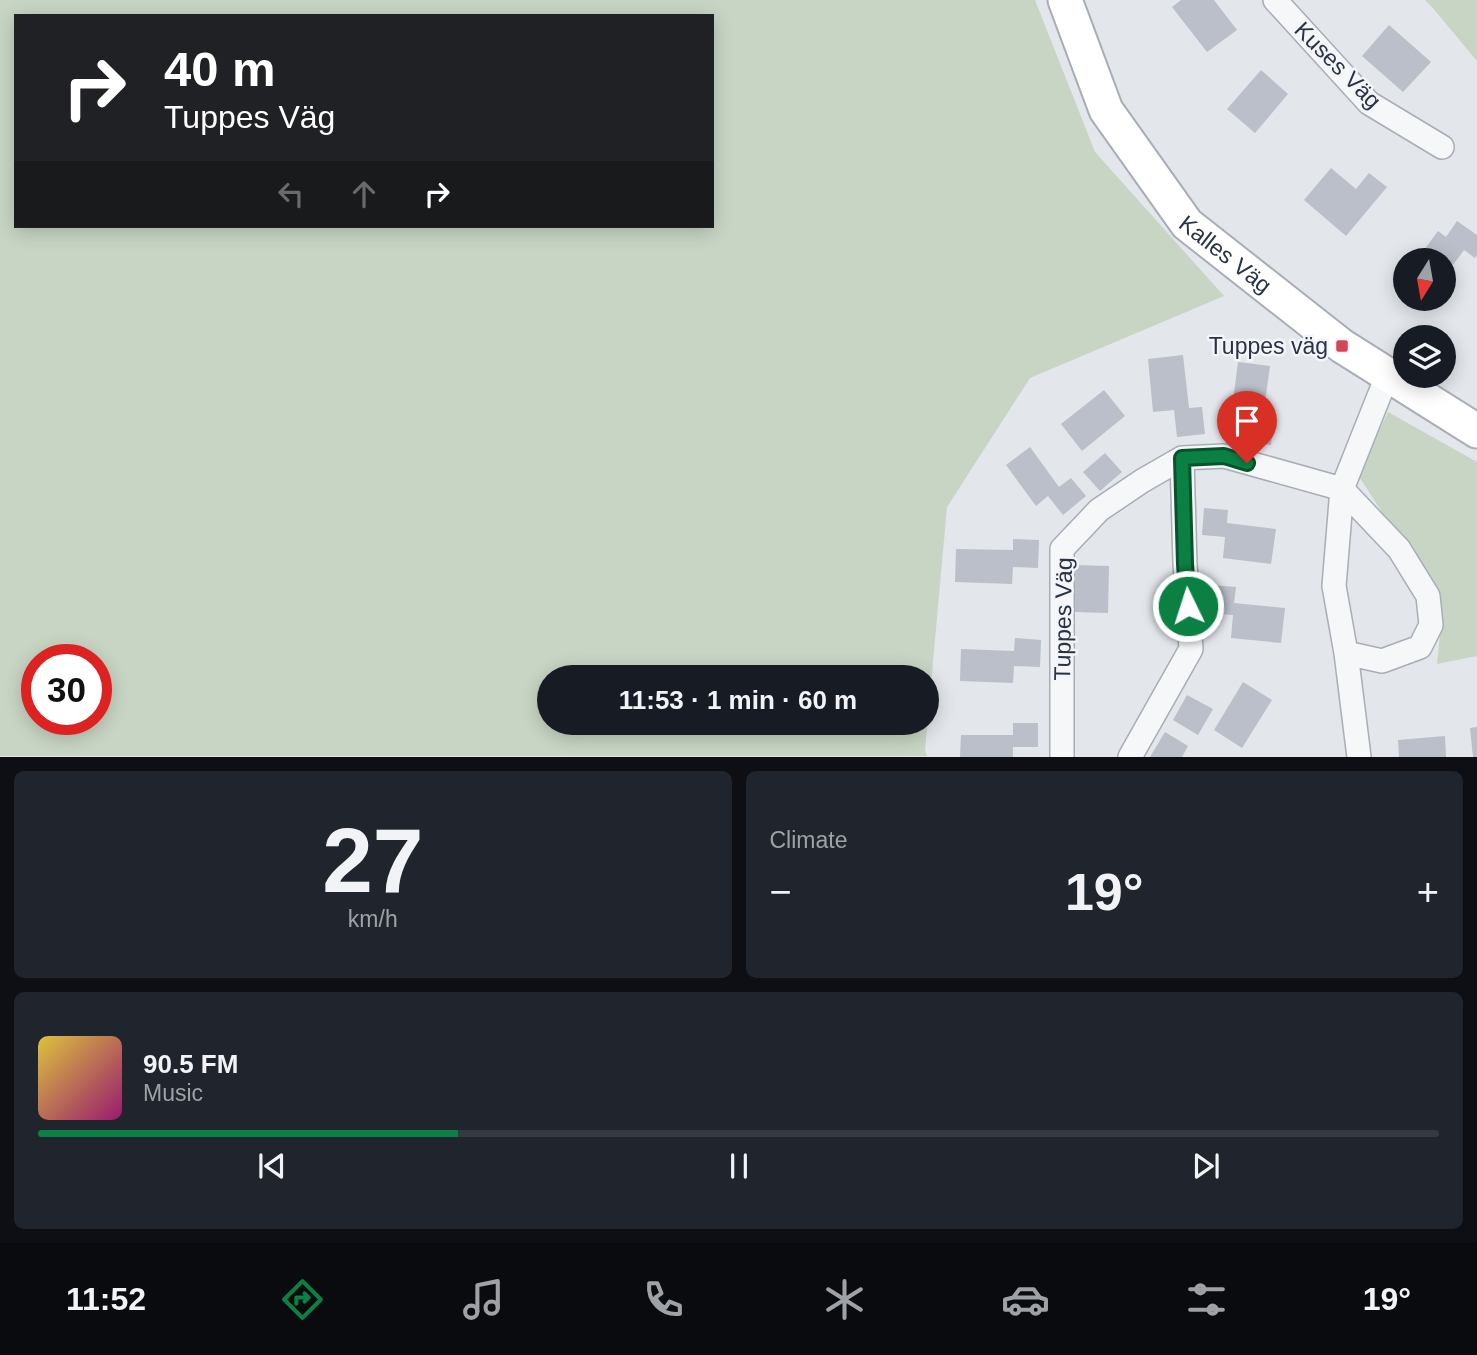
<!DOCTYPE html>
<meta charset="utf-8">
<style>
body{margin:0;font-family:Helvetica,sans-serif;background:#20242c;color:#f1f3f6;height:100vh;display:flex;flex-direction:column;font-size:26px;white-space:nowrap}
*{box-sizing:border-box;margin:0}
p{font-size:23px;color:#9ea1a6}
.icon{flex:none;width:38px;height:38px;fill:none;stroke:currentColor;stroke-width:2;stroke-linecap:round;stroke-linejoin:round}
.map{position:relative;height:757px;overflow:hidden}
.details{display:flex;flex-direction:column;gap:14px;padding:14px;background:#0d0f14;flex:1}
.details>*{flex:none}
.hud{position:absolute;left:14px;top:14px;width:700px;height:214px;border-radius:0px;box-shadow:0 4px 18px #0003;background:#202124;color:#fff;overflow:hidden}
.needle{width:46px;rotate:191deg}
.fabs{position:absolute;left:1393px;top:248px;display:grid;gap:14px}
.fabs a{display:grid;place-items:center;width:63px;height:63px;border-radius:50%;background:#171b24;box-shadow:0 4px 18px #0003;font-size:35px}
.speed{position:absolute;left:21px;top:644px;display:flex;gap:14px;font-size:35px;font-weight:700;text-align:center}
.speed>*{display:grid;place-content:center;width:91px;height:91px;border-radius:50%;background:#171b24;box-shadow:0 4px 18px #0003;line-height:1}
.speed .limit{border:10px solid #d22;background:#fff;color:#111}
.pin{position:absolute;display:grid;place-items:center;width:60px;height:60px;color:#fff;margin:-72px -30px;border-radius:50% 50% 50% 0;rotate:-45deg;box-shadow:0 0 7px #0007}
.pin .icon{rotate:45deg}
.me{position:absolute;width:77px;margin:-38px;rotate:356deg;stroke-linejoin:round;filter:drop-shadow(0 0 5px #0008)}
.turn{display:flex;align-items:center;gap:24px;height:147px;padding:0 35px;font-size:32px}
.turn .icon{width:91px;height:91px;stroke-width:2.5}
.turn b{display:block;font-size:49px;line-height:60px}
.lanes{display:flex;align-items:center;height:66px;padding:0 35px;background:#0003;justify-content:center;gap:35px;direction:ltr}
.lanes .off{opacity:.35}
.big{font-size:52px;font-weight:700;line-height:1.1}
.details .widget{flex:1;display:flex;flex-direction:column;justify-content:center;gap:10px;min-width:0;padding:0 24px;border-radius:10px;background:#20242c}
.details .dial{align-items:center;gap:0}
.dial b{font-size:91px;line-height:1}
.song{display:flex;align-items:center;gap:21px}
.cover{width:84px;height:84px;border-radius:10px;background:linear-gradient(135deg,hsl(50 70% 55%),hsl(320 70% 35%))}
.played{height:7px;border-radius:4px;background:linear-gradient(90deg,#0b8043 30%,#363941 30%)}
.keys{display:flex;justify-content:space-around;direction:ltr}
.heat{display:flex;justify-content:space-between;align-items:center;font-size:38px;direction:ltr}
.details .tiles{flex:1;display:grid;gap:14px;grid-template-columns:1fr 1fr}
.widget:last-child{grid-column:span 2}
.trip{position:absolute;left:537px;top:665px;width:402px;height:70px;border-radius:35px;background:#171b24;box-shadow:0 4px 18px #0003;font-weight:700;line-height:70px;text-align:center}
.dock{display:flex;height:112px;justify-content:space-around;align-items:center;background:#090b0e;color:#9ea1a6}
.dock .icon{width:49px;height:49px}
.dock .selected{color:#0b8043}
.dock b{font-size:32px;color:#f1f3f6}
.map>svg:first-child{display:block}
.green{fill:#c8d5c4;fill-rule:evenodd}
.building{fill:#babfc9}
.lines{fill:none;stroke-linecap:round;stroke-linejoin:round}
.street-casing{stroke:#a8adb6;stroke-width:26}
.secondary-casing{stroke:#a8adb6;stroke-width:37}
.street{stroke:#f6f7f9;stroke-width:23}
.secondary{stroke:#fff;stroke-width:33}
.route-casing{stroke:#07532c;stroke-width:18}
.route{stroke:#0b8043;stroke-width:12}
.poi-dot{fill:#d14759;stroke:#f3f5f8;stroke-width:2.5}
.labels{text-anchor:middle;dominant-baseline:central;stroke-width:5;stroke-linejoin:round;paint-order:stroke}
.street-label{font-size:23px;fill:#2a3344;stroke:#f3f5f8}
.poi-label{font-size:23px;fill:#2a3344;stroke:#f3f5f8;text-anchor:end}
</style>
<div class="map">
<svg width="1477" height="757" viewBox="0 0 1477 757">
<rect width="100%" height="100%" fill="#e3e6eb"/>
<path class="green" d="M 0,0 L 1035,0 L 1095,152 L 1224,296 L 1030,378 L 947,507 L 925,750 L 927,756 L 0,756 ZM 16,16 L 712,16 L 712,226 L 16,226 ZM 37,660 L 96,660 L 96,719 L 37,719 ZM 550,677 L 928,677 L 928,723 L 550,723 Z
M 1425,0 L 1477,0 L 1477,61 L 1432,7 Z
M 1388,412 L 1477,462 L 1477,656 L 1437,664 L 1442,615 L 1380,509 L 1358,475 Z"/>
<path class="building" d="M 1181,0 L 1214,0 L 1237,30 L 1207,52 L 1172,7 Z
M 1389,25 L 1431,62 L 1403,92 L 1362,56 Z
M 1261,70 L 1288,94 L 1255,133 L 1227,109 Z
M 1331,168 L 1356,189 L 1369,173 L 1387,187 L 1346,236 L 1304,200 Z
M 1457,221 L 1477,235 L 1477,255 L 1475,258 L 1464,250 L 1444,277 L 1444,261 L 1416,261 L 1438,231 L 1446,237 Z
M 1183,355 L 1189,408 L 1202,407 L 1205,434 L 1177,437 L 1174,410 L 1153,412 L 1148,359 Z
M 1238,362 L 1270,366 L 1263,416 L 1274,418 L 1271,445 L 1245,442 L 1248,420 L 1231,417 Z
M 1104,390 L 1125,416 L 1082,451 L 1061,424 Z
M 1030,447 L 1059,487 L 1071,478 L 1086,496 L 1063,515 L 1048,496 L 1036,506 L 1006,465 Z
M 1105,453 L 1122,472 L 1100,491 L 1083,472 Z
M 1204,508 L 1228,510 L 1227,523 L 1276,529 L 1271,564 L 1223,558 L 1225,537 L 1202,535 Z
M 1013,539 L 1039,540 L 1038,568 L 1013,567 L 1012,584 L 955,582 L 956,549 L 1013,550 Z
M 1075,565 L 1109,566 L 1108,613 L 1074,612 Z
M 1211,585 L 1236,587 L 1234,603 L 1285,608 L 1281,643 L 1231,638 L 1233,615 L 1209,613 Z
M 1015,638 L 1041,640 L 1040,667 L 1014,666 L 1013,683 L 960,681 L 961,649 L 1014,651 Z
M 1243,682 L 1272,700 L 1242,748 L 1214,730 Z
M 1187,695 L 1213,709 L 1198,735 L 1173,720 Z
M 1013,723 L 1038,723 L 1038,747 L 1013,747 L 1013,757 L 960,757 L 961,735 L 1013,735 Z
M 1477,727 L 1477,757 L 1473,757 L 1470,728 Z
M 1165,732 L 1188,746 L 1182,757 L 1150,757 Z
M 1445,736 L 1446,757 L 1399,757 L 1398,740 Z"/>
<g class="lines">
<g class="street-casing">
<path id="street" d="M 1275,0 L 1369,103 L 1442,147
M 1342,489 L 1334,586 L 1346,653 L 1359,757
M 1342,489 L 1399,549 L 1428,596 L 1431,625 L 1420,647 L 1382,661 L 1346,653
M 1062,757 L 1062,549 L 1099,510 L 1142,481 L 1182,458 L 1224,456 L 1342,489 L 1387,376
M 1130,757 L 1191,649 L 1185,564 L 1182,458"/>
</g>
<g class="secondary-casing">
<g id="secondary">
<path id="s1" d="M 1065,0 L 1106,110 L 1187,224 L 1342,346 L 1477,431"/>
</g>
</g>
<use href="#street" class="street"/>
<use href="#secondary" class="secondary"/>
</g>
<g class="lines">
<g class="route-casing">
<path id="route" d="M 1188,606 L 1185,564 L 1182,458 L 1224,456 L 1247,463"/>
</g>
<use href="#route" class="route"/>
</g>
<rect class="poi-dot" x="1335" y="339" width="14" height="14" rx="3.5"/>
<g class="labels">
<g class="street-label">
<text transform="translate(1338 65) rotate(45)">Kuses Väg</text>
<text stroke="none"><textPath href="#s1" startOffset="306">Kalles Väg</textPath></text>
<text transform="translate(1063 619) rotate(-89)">Tuppes Väg</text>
</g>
<g class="poi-label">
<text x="1328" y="346">Tuppes väg</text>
</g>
</g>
</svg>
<div class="fabs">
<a><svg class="needle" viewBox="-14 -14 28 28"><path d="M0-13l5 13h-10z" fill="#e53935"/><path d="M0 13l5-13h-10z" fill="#9ea1a6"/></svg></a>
<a><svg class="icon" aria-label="layers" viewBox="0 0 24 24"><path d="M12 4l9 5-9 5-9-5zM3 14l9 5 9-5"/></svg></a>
</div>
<div class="speed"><div class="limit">30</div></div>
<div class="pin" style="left:1247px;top:463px;background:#d93025"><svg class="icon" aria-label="arrive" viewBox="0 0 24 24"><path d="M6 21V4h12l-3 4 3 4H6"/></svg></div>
<svg class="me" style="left:1188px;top:606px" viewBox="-20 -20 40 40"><circle r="17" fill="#0b8043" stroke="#fff" stroke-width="3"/><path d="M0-11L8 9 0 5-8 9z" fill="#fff"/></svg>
<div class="trip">11:53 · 1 min · 60 m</div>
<div class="hud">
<div class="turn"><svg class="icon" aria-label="right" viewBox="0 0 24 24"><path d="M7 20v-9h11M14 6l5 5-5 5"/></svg><div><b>40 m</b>Tuppes Väg</div></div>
<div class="lanes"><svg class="icon off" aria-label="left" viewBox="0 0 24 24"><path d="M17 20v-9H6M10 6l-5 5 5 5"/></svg><svg class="icon off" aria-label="ahead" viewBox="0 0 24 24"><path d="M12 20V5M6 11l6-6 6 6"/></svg><svg class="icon" aria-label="right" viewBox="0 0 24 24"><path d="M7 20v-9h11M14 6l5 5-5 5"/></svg></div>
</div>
</div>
<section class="details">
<div class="tiles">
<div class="widget dial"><b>27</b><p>km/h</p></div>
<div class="widget"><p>Climate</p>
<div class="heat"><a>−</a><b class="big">19°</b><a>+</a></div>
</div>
<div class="widget">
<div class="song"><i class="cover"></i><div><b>90.5 FM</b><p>Music</p></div></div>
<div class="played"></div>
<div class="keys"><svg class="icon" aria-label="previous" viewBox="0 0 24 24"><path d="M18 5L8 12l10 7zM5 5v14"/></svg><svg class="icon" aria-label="pause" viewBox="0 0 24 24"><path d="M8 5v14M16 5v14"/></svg><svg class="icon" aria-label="next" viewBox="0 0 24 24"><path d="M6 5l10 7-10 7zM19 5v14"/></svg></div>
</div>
</div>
</section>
<nav class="dock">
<b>11:52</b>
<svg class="icon selected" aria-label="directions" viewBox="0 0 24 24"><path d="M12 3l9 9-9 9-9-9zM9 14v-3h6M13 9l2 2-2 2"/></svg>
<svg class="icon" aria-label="music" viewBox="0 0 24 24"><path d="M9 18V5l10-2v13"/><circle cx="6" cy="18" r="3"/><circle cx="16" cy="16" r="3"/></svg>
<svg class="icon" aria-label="phone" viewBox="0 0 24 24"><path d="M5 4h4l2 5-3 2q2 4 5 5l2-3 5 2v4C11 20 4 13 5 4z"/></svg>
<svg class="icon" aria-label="climate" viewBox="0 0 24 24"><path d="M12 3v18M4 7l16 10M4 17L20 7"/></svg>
<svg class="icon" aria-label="car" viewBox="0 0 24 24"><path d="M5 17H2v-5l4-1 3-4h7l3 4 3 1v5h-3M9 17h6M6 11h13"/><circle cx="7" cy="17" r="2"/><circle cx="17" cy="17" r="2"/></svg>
<svg class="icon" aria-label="filters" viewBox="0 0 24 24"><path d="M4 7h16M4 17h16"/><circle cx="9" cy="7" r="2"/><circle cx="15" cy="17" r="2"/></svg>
<b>19°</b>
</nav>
